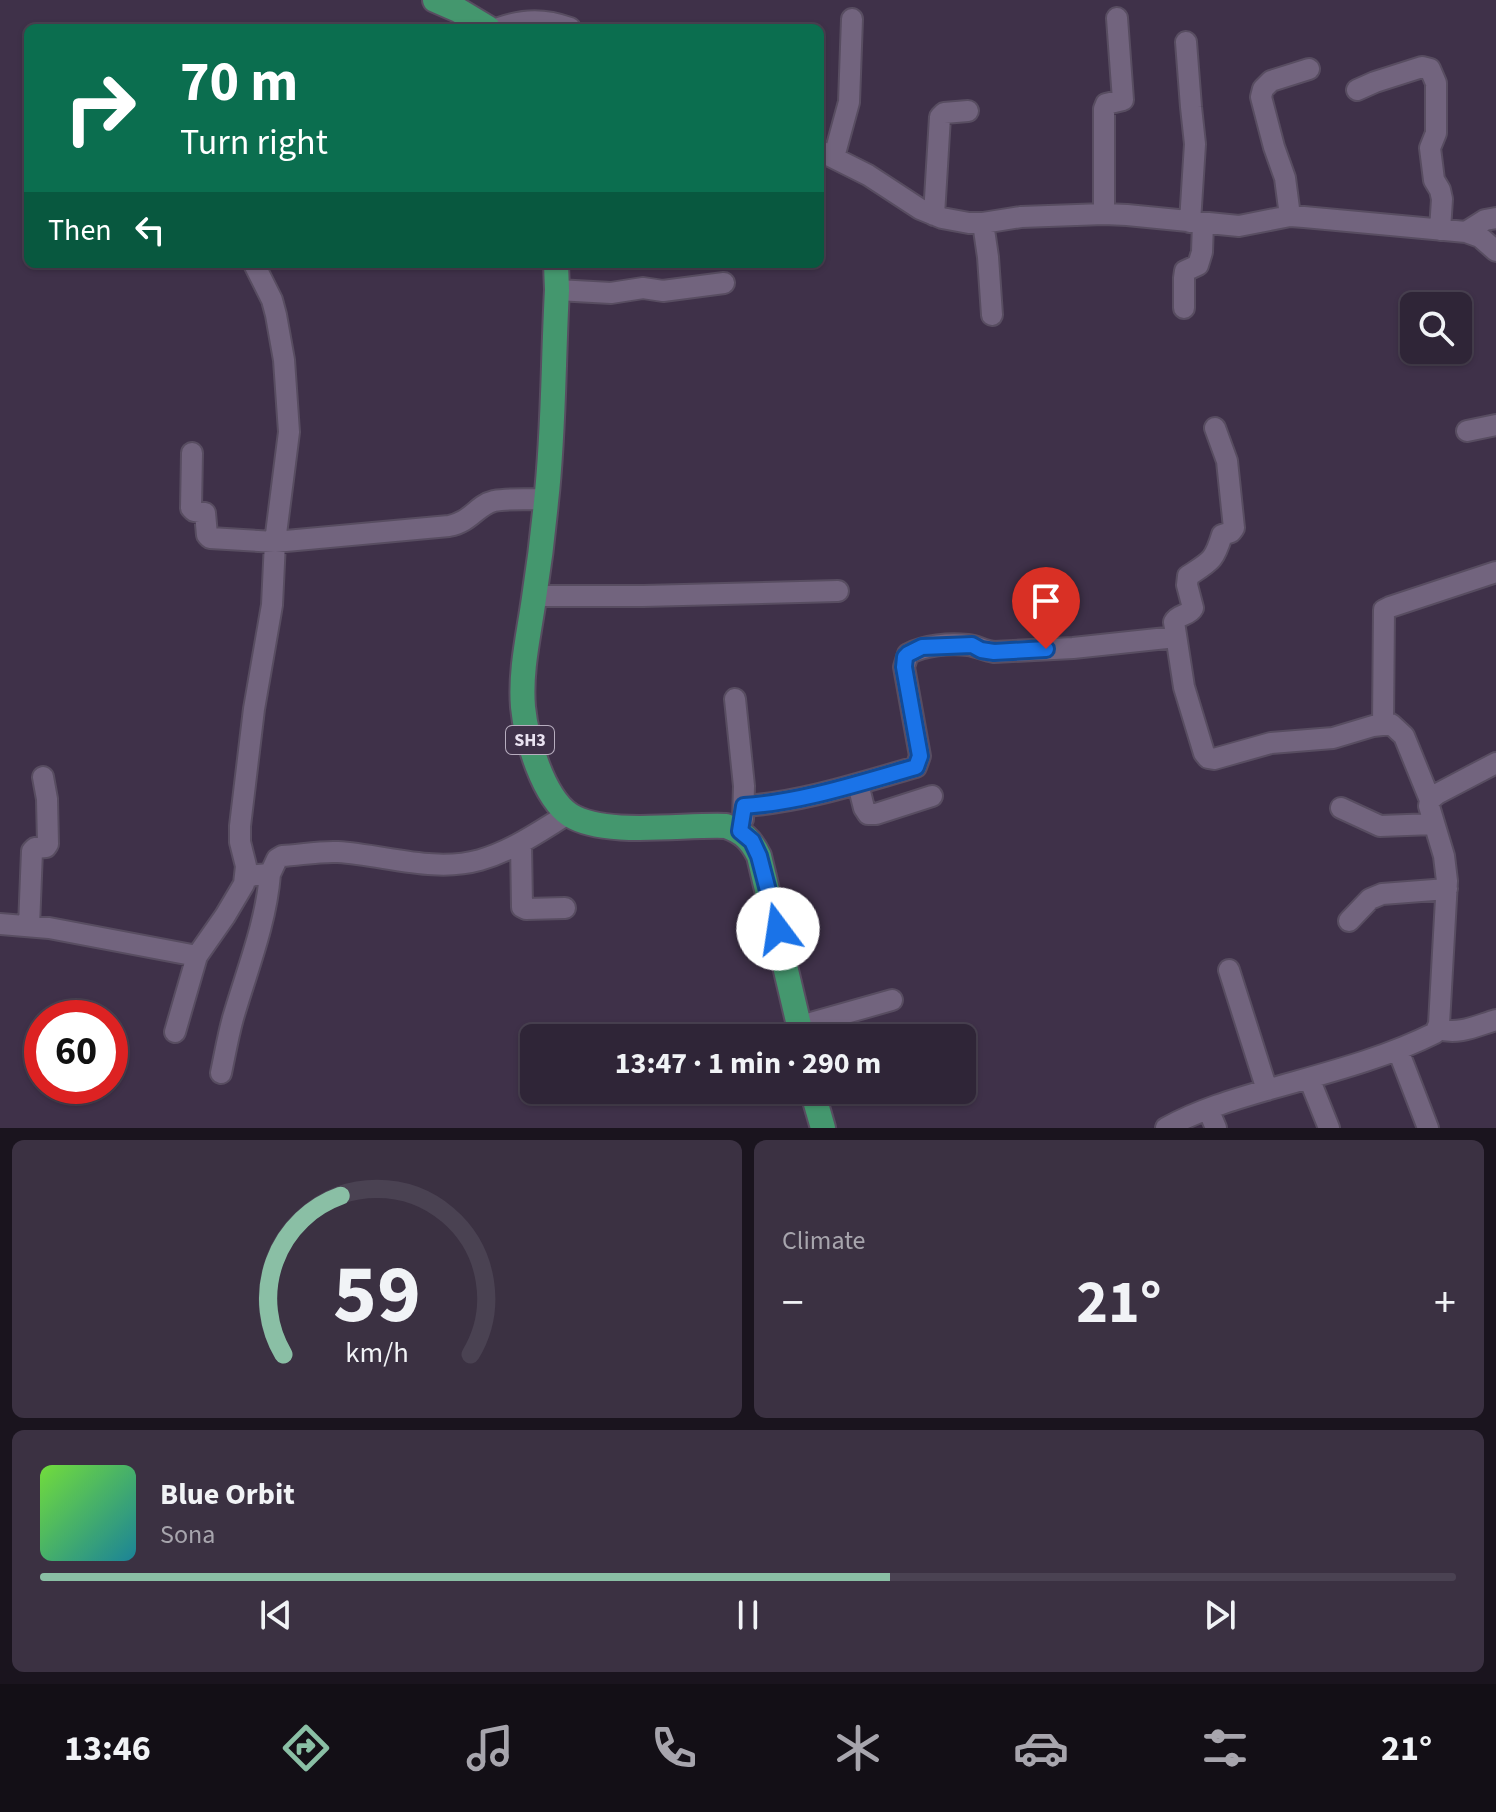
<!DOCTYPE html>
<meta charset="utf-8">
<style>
body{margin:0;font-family:"Source Sans 3",sans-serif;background:#3b3142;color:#f1f3f6;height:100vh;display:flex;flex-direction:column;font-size:30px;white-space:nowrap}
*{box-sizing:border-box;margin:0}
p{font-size:26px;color:#a7a5ad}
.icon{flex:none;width:44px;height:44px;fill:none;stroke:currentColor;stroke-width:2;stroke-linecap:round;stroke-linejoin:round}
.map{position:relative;height:1128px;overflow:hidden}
.drawer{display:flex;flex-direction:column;gap:12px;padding:12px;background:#1a141e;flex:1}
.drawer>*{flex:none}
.top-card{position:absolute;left:24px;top:24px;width:800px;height:244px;border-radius:12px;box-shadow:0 2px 6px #0004,0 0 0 2px #4a4252;background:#0b6e4f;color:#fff;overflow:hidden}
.tools{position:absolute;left:1400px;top:292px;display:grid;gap:16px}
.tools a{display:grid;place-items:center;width:72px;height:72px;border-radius:12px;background:#2f2537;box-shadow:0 2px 6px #0004,0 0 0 2px #4a4252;font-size:40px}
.speed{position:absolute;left:24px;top:1000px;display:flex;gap:16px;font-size:40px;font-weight:700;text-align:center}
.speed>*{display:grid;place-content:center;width:104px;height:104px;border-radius:50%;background:#2f2537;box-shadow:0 2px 6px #0004,0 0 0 2px #4a4252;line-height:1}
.speed .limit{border:12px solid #d22;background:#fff;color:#111}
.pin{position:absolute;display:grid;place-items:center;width:68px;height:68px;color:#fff;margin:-82px -34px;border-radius:50% 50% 50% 0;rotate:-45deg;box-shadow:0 0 8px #0007}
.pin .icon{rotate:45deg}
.me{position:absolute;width:88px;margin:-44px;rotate:346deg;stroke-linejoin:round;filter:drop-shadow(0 0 6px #0008)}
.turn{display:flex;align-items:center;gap:28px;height:168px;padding:0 24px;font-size:36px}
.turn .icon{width:104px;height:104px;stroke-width:2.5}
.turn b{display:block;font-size:56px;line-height:68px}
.then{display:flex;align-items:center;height:76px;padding:0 24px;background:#0003;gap:16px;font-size:30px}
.big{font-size:60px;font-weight:700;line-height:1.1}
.drawer .tile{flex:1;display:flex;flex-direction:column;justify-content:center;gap:12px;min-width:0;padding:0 28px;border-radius:12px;background:#3b3142}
.drawer .dial{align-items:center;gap:0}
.dial svg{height:208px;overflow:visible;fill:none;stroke:#4a4252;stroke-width:7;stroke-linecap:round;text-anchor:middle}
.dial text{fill:#f1f3f6;stroke:none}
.song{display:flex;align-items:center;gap:24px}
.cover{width:96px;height:96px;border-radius:12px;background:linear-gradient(135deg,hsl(100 70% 55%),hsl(190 70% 35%))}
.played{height:8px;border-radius:4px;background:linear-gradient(90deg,#8abfa5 60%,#4a4252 60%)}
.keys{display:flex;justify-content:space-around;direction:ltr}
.heat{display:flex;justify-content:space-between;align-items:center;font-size:44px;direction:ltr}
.drawer .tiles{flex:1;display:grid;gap:12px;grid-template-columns:1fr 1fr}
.tile:last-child{grid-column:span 2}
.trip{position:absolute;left:520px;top:1024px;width:456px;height:80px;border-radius:12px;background:#2f2537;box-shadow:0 2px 6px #0004,0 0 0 2px #4a4252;font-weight:700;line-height:80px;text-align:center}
.tab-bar{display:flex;height:128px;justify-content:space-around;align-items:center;background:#130f16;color:#a7a5ad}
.tab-bar .icon{width:56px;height:56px}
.tab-bar .active{color:#8abfa5}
.tab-bar b{font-size:36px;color:#f1f3f6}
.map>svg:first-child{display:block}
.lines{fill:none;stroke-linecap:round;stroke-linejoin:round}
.minor-casing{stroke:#584d61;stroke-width:24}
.major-casing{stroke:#584d61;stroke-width:28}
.minor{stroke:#72647e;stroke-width:20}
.major{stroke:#44976e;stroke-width:24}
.route-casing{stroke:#114b97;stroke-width:20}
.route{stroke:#1a73e8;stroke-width:14}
.labels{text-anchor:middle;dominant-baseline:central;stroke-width:8;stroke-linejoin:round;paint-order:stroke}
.shield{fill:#3f3149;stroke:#b7adbf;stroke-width:2}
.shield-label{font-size:18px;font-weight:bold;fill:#eae2f1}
</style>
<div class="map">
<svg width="1496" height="1128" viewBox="0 0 1496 1128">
<rect width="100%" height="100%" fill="#3f3149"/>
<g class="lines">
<g class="minor-casing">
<path id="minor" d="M 499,28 C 524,19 545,19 570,28
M 1186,42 L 1191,107 L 1195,144 L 1190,222
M 1357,90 L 1375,82 L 1422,67 L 1430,69 L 1436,83 L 1436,133 L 1430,148 L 1434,180 L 1440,190 L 1442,199 L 1440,230
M 820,151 L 868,175 L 920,209 L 942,218 L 969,223 L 983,223 L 1021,217 L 1104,214 L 1127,215 L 1239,226 L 1290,216 L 1304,217 L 1466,232 L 1480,237 L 1496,251
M 834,157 L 849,102 L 852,19
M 1104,214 L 1104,109 L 1106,104 L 1123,100 L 1117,18
M 934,215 L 940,117 L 944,113 L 968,111
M 1290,216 L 1285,178 L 1274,147 L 1261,97 L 1263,89 L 1271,81 L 1309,69
M 983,223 L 988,257 L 992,315
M 1466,232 L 1485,220 L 1496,218
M 557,290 L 611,293 L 643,288 L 663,291 L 724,283
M 1184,308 L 1184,278 L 1185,271 L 1198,265 L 1202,252 L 1203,223
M 1215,428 L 1227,461 L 1234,528 L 1231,532 L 1222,535 C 1214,561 1211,561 1188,576 L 1187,585 L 1193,608 C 1189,616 1178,614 1174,622 L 1184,687 L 1204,753 L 1208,758 L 1214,759 L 1271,743 L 1333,738 L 1373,726 L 1391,724 L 1404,736 L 1430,800
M 1467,431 L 1496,425
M 192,453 L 191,508 L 194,511 L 205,513 L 207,535 L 210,538 L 275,542 L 449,526 C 471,522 477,505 494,501 C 510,498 530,500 547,499
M 535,596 L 643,596 L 838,591
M 735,699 L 744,786 L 743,819
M 1383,725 L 1384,610 L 1390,607 L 1496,572
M 858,784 L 864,808 L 868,814 L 876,814 L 932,796
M 744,806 C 803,802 859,783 916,767 L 920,756 L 904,667 L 908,654 C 925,645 949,643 968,645 C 977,646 985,651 994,652 L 1073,648 L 1176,637
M 1341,808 L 1380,826 L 1434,824
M 521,844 L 522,907 L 526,909 L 565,908
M 246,876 L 270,874 L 277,859 L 282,856 C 300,855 320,851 338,852 C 385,855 434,873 480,860 C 512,851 540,831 568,814
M 1349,921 L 1370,899 L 1382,894 L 1447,889
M 0,924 L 49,928 L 197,956 L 225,916 L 244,884 L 246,866 L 240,842 L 240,826 L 254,709 L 272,605 L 275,542 L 289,432 L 284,360 L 276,315 L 272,300 L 254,264
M 29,926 L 32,851 L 35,848 L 46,847 L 48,844 L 47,799 L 43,777
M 1229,970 L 1267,1090
M 800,1026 L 892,1000
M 1438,1029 C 1459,1035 1476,1026 1496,1020
M 175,1032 L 197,956
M 1398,1050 L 1428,1128
M 221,1073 C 225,1054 228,1036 233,1018 C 247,970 266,924 270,874
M 1309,1078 L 1329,1128
M 1208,1109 L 1216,1128
M 1166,1128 C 1198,1110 1235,1099 1270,1089 C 1326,1073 1383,1059 1435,1033 L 1439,1024 L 1447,881 L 1444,856 L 1429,806 L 1430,800 L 1437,794 L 1496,763"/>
</g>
<g class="major-casing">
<path id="major" d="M 435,0 L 458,10 L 488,28
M 556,264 L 557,290 C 553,361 554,432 546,502 C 543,534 539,566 534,598 C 529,634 520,670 523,707 C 526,738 543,797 570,815 C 605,837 684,824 726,826 C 743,832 751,840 759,856 L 802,1038
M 812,1090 L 823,1128"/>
</g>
<use href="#minor" class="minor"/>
<use href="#major" class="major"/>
</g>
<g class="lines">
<g class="route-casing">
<path id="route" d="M 778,929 L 759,856 L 752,841 L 740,831 L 744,806 C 803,802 859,783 916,767 L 920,756 L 904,667 L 905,657 L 908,654 L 922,647 L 972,645 L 981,650 L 994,652 L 1046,649"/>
</g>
<use href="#route" class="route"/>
</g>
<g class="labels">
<rect class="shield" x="506" y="726" width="48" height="28" rx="6"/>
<g class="shield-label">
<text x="530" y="740">SH3</text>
</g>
</g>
</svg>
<div class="tools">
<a><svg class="icon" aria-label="search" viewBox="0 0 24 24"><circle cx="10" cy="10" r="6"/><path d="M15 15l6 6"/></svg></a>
</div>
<div class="speed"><div class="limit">60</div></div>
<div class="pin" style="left:1046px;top:649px;background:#d93025"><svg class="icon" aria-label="arrive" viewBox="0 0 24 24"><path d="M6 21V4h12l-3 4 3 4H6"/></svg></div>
<svg class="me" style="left:778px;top:929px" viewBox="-20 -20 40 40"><circle r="19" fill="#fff"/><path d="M0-13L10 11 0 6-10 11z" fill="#1a73e8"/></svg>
<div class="trip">13:47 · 1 min · 290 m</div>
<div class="top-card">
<div class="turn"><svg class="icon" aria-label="right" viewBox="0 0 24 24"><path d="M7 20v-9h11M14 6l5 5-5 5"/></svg><div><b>70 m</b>Turn right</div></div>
<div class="then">Then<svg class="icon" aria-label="left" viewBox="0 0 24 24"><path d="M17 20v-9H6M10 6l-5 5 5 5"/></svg></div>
</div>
</div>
<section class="drawer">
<div class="tiles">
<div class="tile dial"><svg viewBox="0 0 100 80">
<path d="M14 69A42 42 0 1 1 86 69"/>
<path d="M14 69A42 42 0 0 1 36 8" stroke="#8abfa5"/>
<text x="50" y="56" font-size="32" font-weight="700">59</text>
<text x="50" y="72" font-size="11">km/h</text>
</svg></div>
<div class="tile"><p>Climate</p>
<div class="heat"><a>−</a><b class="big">21°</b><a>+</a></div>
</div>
<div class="tile">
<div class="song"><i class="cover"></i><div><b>Blue Orbit</b><p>Sona</p></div></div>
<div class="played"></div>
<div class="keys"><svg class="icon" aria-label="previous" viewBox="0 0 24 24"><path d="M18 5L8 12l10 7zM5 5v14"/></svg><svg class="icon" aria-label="pause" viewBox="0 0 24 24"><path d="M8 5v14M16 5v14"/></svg><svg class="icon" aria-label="next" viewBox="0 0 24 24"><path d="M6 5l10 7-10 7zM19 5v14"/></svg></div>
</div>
</div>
</section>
<nav class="tab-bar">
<b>13:46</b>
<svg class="icon active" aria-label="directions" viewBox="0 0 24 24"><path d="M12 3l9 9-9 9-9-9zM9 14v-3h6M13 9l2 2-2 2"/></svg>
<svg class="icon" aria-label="music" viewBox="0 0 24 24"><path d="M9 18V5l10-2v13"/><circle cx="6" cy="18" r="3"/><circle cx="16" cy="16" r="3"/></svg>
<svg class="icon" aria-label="phone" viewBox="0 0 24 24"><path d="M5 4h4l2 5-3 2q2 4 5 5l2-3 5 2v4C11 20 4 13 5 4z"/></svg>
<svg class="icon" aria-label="climate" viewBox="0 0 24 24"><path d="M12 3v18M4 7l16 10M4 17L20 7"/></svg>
<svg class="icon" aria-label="car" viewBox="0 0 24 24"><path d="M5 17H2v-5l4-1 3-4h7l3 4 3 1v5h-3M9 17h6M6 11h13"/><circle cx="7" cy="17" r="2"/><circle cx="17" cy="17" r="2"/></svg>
<svg class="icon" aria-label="filters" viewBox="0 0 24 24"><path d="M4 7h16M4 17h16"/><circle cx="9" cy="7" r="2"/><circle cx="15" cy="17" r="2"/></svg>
<b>21°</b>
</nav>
